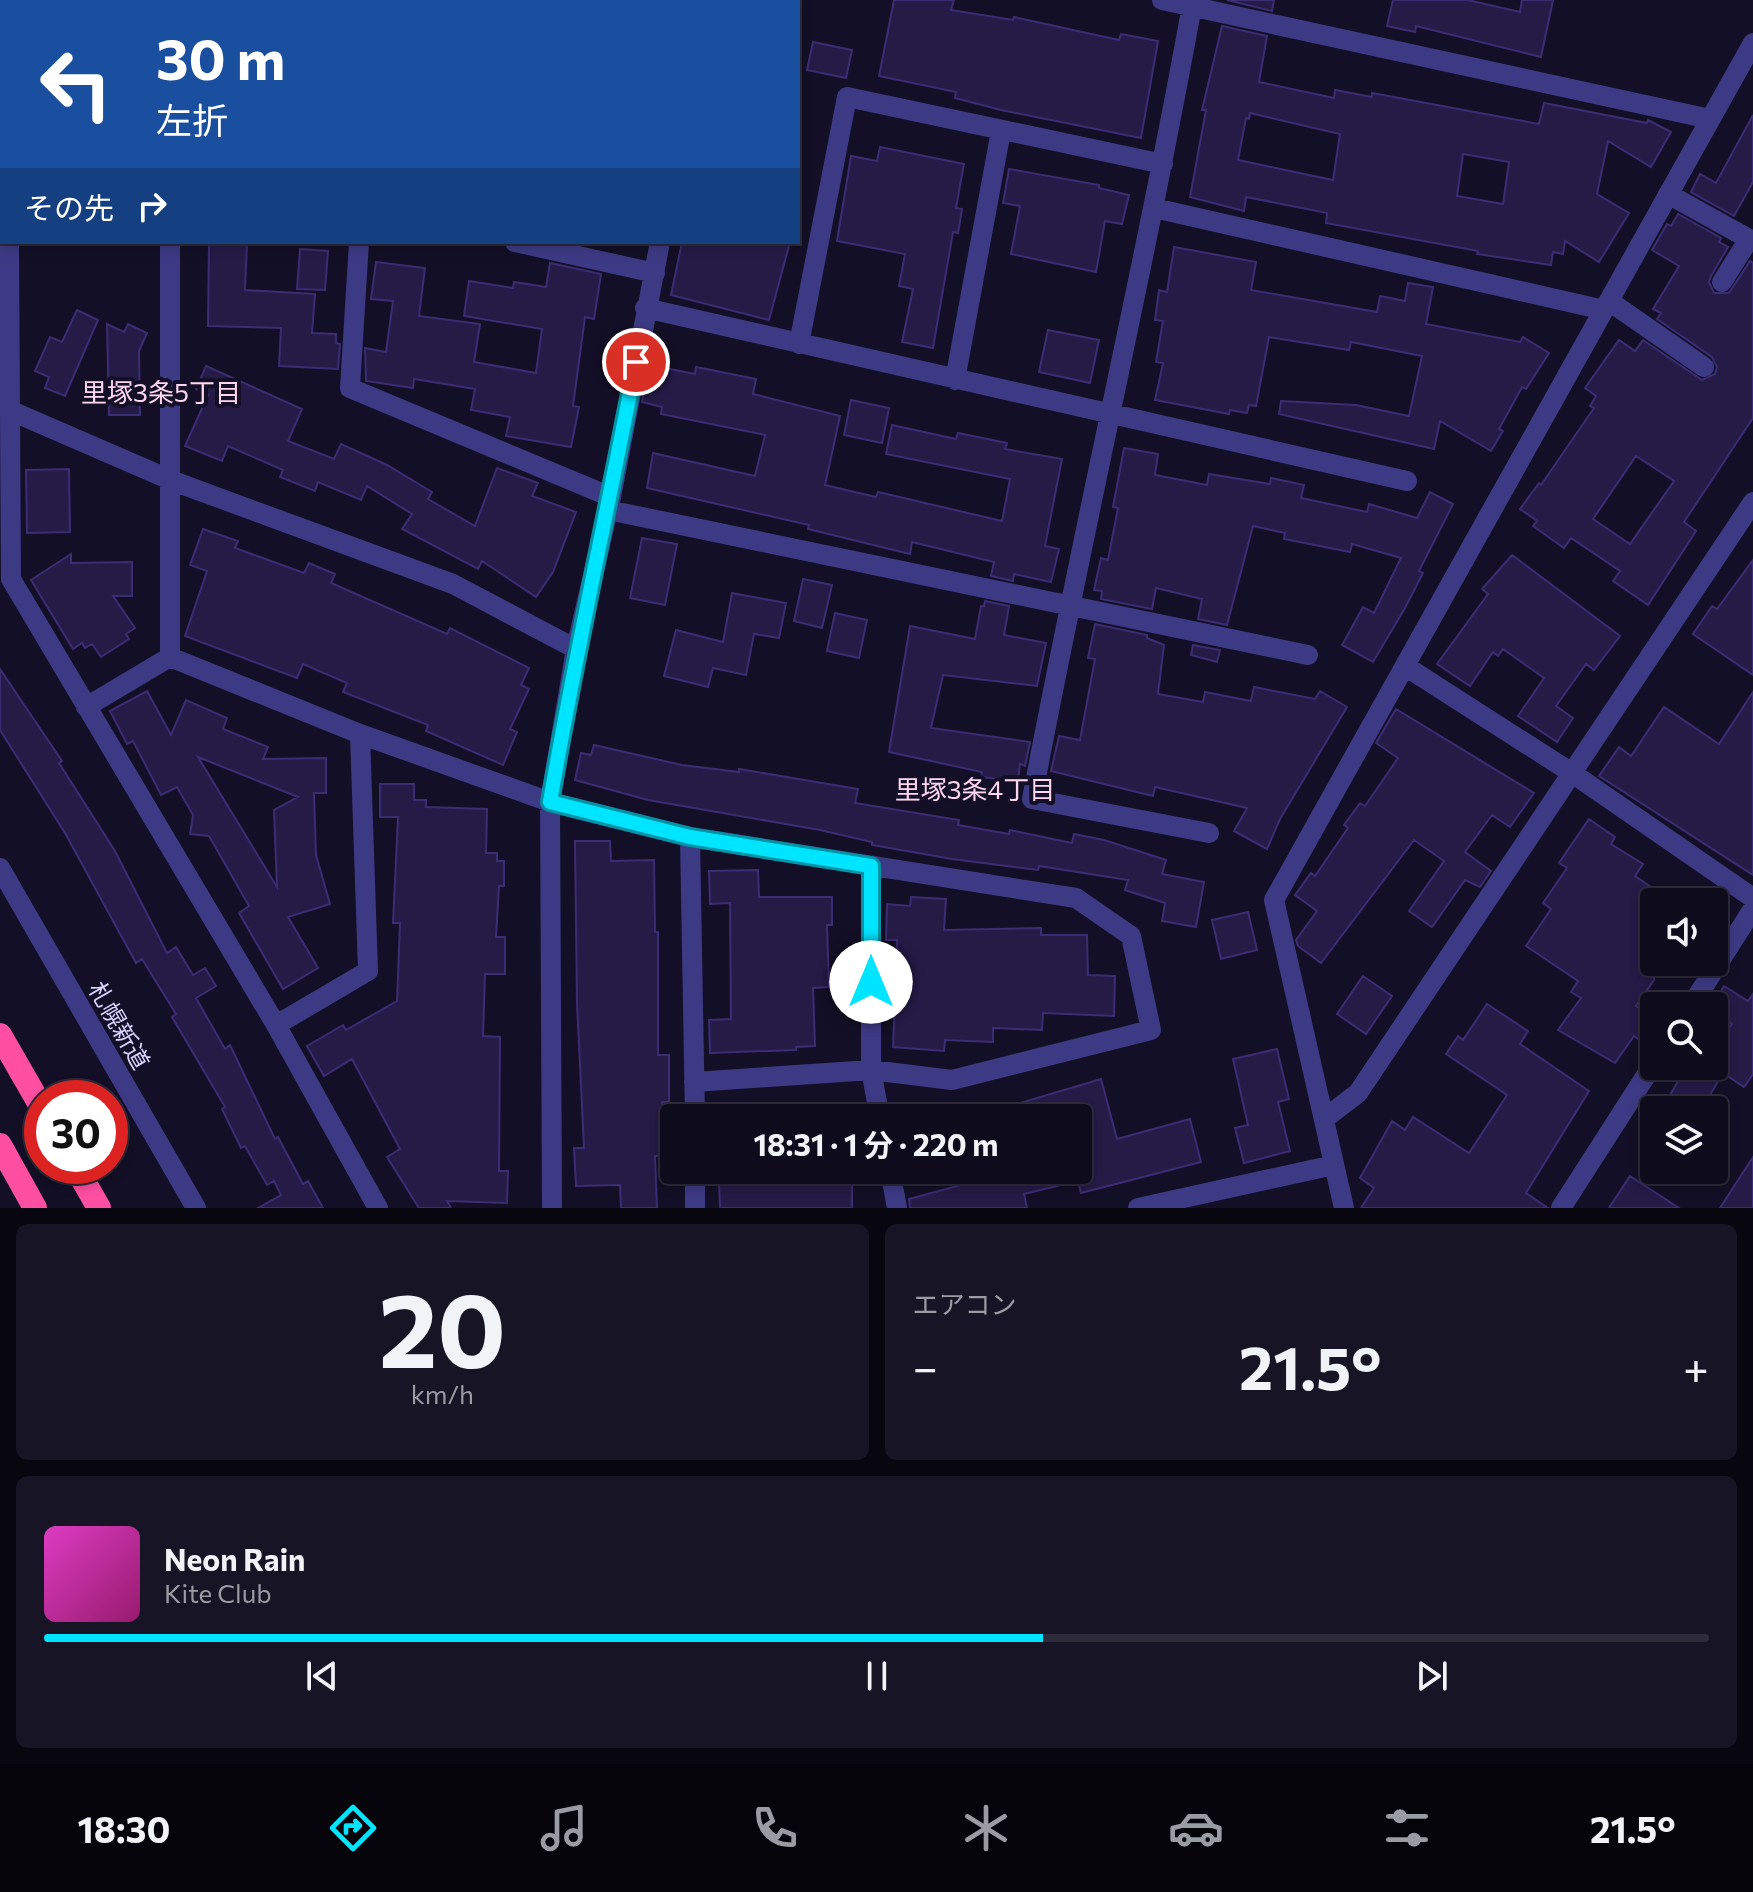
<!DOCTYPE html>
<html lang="ja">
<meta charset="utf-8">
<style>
body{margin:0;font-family:Commissioner,"Noto Sans JP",sans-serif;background:#171425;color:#f1f3f6;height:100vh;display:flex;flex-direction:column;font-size:30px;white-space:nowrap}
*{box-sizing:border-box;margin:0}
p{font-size:26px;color:#9b9ba3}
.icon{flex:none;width:44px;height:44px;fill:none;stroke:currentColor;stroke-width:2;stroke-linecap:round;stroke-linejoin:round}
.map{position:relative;height:1208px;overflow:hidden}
.drawer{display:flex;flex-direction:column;gap:16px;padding:16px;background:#08060f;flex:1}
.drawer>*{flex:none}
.banner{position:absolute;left:0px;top:0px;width:800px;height:244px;box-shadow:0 4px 12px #0003,0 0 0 2px #2e2b3b;background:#1a4fa0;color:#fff;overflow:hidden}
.fabs{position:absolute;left:1640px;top:888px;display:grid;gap:16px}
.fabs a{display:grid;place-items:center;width:88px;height:88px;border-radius:8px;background:#0e0b1c;box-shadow:0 4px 12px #0003,0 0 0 2px #2e2b3b;font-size:40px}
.speed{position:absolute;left:24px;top:1080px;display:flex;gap:16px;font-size:40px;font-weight:700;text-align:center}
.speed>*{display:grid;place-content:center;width:104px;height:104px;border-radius:50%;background:#0e0b1c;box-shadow:0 4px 12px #0003,0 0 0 2px #2e2b3b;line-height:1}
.speed .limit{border:12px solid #d22;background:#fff;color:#111}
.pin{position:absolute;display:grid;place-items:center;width:68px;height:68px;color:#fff;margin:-34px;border:4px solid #fff;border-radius:50%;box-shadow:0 2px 8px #0007}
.me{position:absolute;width:88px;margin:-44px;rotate:0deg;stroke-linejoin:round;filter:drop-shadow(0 0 6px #0008)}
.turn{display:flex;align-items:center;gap:28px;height:168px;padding:0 24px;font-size:36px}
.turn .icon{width:104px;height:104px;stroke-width:2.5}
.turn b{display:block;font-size:56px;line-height:68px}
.then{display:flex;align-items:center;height:76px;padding:0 24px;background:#0003;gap:16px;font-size:30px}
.big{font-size:60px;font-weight:700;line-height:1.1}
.drawer .tile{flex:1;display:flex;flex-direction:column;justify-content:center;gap:12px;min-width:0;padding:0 28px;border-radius:12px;background:#171425}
.drawer .dial{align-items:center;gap:0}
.dial b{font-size:104px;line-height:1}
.song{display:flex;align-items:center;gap:24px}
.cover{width:96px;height:96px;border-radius:12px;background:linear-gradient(135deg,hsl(310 70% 55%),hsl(320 70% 35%))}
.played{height:8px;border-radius:4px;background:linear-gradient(90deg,#00e5ff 60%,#2e2b3b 60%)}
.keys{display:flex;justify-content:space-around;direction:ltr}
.heat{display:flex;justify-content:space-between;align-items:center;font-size:44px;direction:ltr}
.drawer .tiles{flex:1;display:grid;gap:16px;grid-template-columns:1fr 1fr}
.tile:last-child{grid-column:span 2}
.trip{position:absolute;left:660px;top:1104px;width:432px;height:80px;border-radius:8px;background:#0e0b1c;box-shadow:0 4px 12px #0003,0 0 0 2px #2e2b3b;font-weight:700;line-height:80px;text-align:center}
.tabs{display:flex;height:128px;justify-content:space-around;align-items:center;background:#06040b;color:#9b9ba3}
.tabs .icon{width:56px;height:56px}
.tabs .active{color:#00e5ff}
.tabs b{font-size:36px;color:#f1f3f6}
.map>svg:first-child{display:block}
.building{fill:#241b47;stroke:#3b2d73;stroke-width:2;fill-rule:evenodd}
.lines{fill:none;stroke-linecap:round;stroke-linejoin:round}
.minor{stroke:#3d3a85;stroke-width:20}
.highway{stroke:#ff4fa3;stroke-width:24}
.route-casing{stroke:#0095a6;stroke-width:20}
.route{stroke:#00e5ff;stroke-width:14}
.labels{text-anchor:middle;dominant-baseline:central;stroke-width:8;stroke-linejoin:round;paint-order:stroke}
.street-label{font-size:24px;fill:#d9d4ff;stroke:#130f26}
.neighbourhood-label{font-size:26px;fill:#ffd6f0;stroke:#130f26}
</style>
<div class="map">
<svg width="1753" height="1208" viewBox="0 0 1753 1208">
<rect width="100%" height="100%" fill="#130f26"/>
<path class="building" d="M 894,0 L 954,0 L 951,10 L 1013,20 L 1014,17 L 1119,40 L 1121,34 L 1158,41 L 1141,138 L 1001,110 L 955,98 L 956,92 L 879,76 Z
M 1227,0 L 1274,0 L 1272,11 Z
M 1393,0 L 1468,0 L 1520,12 L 1522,0 L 1553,0 L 1541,57 L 1416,26 L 1415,32 L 1387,26 Z
M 1222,26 L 1267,36 L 1259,82 L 1334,98 L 1335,90 L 1372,97 L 1372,93 L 1539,124 L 1544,103 L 1647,123 L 1648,120 L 1671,132 L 1651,167 L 1608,141 L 1597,194 L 1629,213 L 1599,262 L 1565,241 L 1563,254 L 1553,252 L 1551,265 L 1477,254 L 1478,251 L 1326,223 L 1327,213 L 1246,197 L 1244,211 L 1190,197 L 1206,110 L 1202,110 ZM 1250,113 L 1340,134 L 1333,180 L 1238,160 L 1246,118 L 1249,119 ZM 1463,154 L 1509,162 L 1503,204 L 1457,196 Z
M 813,42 L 852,50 L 846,78 L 807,70 Z
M 1753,115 L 1753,182 L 1734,216 L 1691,192 L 1700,174 L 1716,183 Z
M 880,147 L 964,164 L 956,208 L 962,209 L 958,233 L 953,232 L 933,348 L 902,342 L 913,289 L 899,286 L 905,254 L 837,241 L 851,156 L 877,161 Z
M 1009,169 L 1099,185 L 1099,188 L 1129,195 L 1122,224 L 1105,221 L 1096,272 L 1011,254 L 1020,206 L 1003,203 Z
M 1678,214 L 1721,238 L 1719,242 L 1728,247 L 1711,276 L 1709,282 L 1714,293 L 1729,293 L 1750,261 L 1753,263 L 1753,418 L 1684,522 L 1696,531 L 1648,605 L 1613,581 L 1620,571 L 1571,538 L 1564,548 L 1533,526 L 1537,521 L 1520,509 L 1539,483 L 1541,485 L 1594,408 L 1590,406 L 1596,396 L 1585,388 L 1619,340 L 1635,351 L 1643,340 L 1702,380 L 1715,374 L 1717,367 L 1712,357 L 1657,319 L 1661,313 L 1653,309 L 1679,266 L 1652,250 L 1667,224 L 1671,226 ZM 1636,456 L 1674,481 L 1630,544 L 1593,519 Z
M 209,242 L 247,242 L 245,290 L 315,294 L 312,333 L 336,334 L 336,343 L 340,344 L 338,369 L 279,366 L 281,328 L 208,326 Z
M 682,242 L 790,242 L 769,320 L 671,295 Z
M 1174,247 L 1256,262 L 1251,290 L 1377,312 L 1380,296 L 1405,301 L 1408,283 L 1433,287 L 1426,324 L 1520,342 L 1523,337 L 1549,353 L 1526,389 L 1522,387 L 1499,429 L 1503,431 L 1491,451 L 1440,421 L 1434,449 L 1279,414 L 1281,401 L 1356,405 L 1409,416 L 1422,356 L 1351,342 L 1349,350 L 1269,337 L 1256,406 L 1249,405 L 1247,413 L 1230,410 L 1229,414 L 1155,400 L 1163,363 L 1156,362 L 1163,321 L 1155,320 L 1159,290 L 1167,292 Z
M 300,249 L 328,251 L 325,290 L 297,289 Z
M 376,262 L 425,268 L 419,316 L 480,324 L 474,362 L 536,373 L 542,329 L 464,316 L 469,281 L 513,288 L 514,282 L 546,287 L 550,263 L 601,274 L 594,319 L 585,317 L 573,406 L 579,407 L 571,447 L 506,436 L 510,417 L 471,410 L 475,389 L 414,379 L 413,388 L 366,381 L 365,348 L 386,352 L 393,301 L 371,299 Z
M 77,310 L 98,320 L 65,396 L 45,388 L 49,377 L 35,371 L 50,337 L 62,342 Z
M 107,324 L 124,332 L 128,324 L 147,333 L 139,351 L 140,415 L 109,415 Z
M 1048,330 L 1099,340 L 1090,383 L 1039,372 Z
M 650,365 L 695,374 L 696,367 L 756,379 L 753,394 L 840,416 L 825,485 L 876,497 L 878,492 L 1002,521 L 1010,479 L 886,454 L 892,425 L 956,439 L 958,433 L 1007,443 L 1005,449 L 1062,459 L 1045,546 L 1059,549 L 1051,582 L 1014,574 L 1013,581 L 991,576 L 994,562 L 912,542 L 910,554 L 808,529 L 809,525 L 647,488 L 653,453 L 755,476 L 765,435 L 661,414 L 662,407 L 642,402 Z
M 206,366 L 302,409 L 288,441 L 334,459 L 341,444 L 387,465 L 432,492 L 428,499 L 475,526 L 497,468 L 538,483 L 532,496 L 576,512 L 553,572 L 536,597 L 482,561 L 478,569 L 402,529 L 412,514 L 367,486 L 361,500 L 318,482 L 315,491 L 280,477 L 283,470 L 228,446 L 222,461 L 185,446 L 208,395 L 196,389 Z
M 851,400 L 889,408 L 882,443 L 844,435 Z
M 1124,448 L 1158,454 L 1155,475 L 1207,485 L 1209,474 L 1270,484 L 1271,478 L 1304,485 L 1301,498 L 1367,512 L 1369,504 L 1417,518 L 1430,492 L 1453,504 L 1419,571 L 1423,573 L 1405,608 L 1373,662 L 1342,645 L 1363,607 L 1374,613 L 1401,558 L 1352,544 L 1350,552 L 1284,539 L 1285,533 L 1253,526 L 1227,625 L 1198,619 L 1202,599 L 1156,588 L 1152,609 L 1101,599 L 1102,591 L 1094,590 L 1101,558 L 1108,560 L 1118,508 L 1113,507 Z
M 69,469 L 70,532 L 27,533 L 26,470 Z
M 203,529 L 238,541 L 235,548 L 304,573 L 309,563 L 335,574 L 331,583 L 447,634 L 450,628 L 529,668 L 521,685 L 529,689 L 510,729 L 517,732 L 503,765 L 426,731 L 428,725 L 343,692 L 347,683 L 303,664 L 297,678 L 185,636 L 207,571 L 190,565 Z
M 642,538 L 677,544 L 665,605 L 630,598 Z
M 71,554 L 71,563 L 132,562 L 132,596 L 113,596 L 135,628 L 126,634 L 129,639 L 101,657 L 92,644 L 85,648 L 82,643 L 73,649 L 31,580 Z
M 1512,555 L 1620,636 L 1594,670 L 1586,664 L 1556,706 L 1573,718 L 1557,742 L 1518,716 L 1544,678 L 1503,649 L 1498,656 L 1493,652 L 1470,686 L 1437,664 L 1488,594 L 1482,589 Z
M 1753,560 L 1753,675 L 1693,634 L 1712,606 L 1717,609 Z
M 803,579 L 832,585 L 822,628 L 794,621 Z
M 732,593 L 786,603 L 779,638 L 754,634 L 746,675 L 713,668 L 708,687 L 664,676 L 676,630 L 723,642 Z
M 985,601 L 1009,606 L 1004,635 L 1046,643 L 1037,686 L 943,675 L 931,728 L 1030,742 L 1025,766 L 1020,764 L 1018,781 L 981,777 L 982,772 L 889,752 L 910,626 L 975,639 L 981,606 L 984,606 Z
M 835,613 L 867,620 L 859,658 L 827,651 Z
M 1095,624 L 1147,635 L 1147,638 L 1164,645 L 1158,694 L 1203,702 L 1205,692 L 1251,701 L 1254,687 L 1315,699 L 1320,691 L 1347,707 L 1280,819 L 1267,849 L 1234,831 L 1247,808 L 1155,787 L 1153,796 L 1051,771 L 1059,736 L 1080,740 L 1095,659 L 1088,658 Z
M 1193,645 L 1220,650 L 1217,662 L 1191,655 Z
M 0,669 L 62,761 L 59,763 L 115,851 L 167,953 L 176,947 L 193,975 L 205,968 L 216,986 L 196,998 L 225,1049 L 230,1045 L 275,1139 L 278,1137 L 303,1184 L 308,1181 L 323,1208 L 258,1208 L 281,1195 L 274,1181 L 267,1185 L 245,1146 L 241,1148 L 222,1109 L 225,1107 L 172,1017 L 176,1014 L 142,959 L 136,963 L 65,833 L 0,730 Z
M 147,691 L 171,735 L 186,700 L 227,718 L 223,729 L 268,747 L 263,759 L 326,758 L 326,793 L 314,793 L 316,855 L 330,904 L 288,917 L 318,968 L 283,989 L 239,913 L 249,906 L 209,836 L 190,834 L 193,815 L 177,787 L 161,795 L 133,741 L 127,744 L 110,711 ZM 198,757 L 298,797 L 274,810 L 277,887 Z
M 1753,692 L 1753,875 L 1599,776 L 1619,747 L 1631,756 L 1664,707 L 1719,744 Z
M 1396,709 L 1534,793 L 1510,827 L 1492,815 L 1465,852 L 1491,871 L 1480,887 L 1465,880 L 1432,927 L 1409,911 L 1444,861 L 1414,840 L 1321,963 L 1298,946 L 1296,940 L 1317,911 L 1295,895 L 1311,873 L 1315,876 L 1348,828 L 1344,825 L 1360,803 L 1365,806 L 1398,758 L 1376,743 Z
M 594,745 L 682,765 L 739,772 L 739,769 L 858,789 L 855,803 L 959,820 L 958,825 L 1009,834 L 1010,830 L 1072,843 L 1074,834 L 1104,840 L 1166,860 L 1162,874 L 1204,882 L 1196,927 L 1162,921 L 1165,903 L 1125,890 L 1128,880 L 1039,866 L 1038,870 L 952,859 L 872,845 L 872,842 L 820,830 L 648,800 L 575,780 L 581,753 L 591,755 Z
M 380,784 L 414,784 L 414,800 L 426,800 L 426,807 L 487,809 L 486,853 L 497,853 L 497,861 L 504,861 L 504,886 L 499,886 L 496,937 L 505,937 L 505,974 L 485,974 L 483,1036 L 500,1037 L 499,1171 L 508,1171 L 507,1203 L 447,1201 L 451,1208 L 419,1208 L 387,1157 L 400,1149 L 352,1059 L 324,1076 L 307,1046 L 343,1025 L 346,1030 L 397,1001 L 400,923 L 393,923 L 398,817 L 380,817 Z
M 1589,819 L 1615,837 L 1611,844 L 1643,864 L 1635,876 L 1654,889 L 1654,980 L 1636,1006 L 1654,1018 L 1654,1022 L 1641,1041 L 1634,1036 L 1615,1063 L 1558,1030 L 1581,998 L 1571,992 L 1578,981 L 1526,946 L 1551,909 L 1543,903 L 1567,868 L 1559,863 Z
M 575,841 L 610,841 L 611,861 L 654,860 L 655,932 L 658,932 L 658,1055 L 669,1055 L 669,1102 L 662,1102 L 664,1156 L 655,1156 L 657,1208 L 621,1208 L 620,1185 L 576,1186 L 574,1148 L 584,1148 L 577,1003 Z
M 758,870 L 759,897 L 832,897 L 832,925 L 827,925 L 829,987 L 813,988 L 815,1046 L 796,1047 L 796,1050 L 710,1053 L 709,1020 L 731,1019 L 730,903 L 710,904 L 709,871 Z
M 911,897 L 946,899 L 944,930 L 1041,928 L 1041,935 L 1087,935 L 1088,975 L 1115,976 L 1114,1016 L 1043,1013 L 1042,1030 L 993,1028 L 993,1042 L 945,1040 L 944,1051 L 893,1047 L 897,940 L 886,940 L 887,904 L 910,906 Z
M 1248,912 L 1257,950 L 1221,959 L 1212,920 Z
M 1363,976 L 1392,996 L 1366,1034 L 1337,1014 Z
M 1724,986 L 1748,1001 L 1753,994 L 1753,1074 L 1744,1087 L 1723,1073 L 1701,1110 L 1695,1110 L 1670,1095 L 1687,1066 L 1714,1066 L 1714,1049 L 1732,1024 L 1711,1006 Z
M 1487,1004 L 1528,1031 L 1520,1044 L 1589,1091 L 1526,1193 L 1548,1208 L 1361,1208 L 1374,1188 L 1360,1178 L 1392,1121 L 1405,1130 L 1413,1117 L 1469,1153 L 1507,1095 L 1446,1054 L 1458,1036 L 1463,1040 Z
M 1277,1049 L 1289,1099 L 1278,1102 L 1290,1151 L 1244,1163 L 1235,1128 L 1248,1125 L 1233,1059 Z
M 1101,1079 L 1117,1139 L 1190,1119 L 1201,1162 L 1081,1193 L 1078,1181 L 1024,1194 L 1027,1208 L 910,1208 L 909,1199 L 972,1182 L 971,1177 L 1000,1170 L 1078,1170 L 1078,1118 L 994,1118 L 993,1111 Z
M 1753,1157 L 1753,1208 L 1720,1208 Z
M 1630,1176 L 1679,1208 L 1609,1208 Z
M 753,1180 L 754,1183 L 852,1183 L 852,1208 L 720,1208 L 719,1181 Z"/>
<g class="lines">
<path class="minor" d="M 5,0 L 5,2
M 168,0 L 168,2
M 1162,0 L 1710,119
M 1193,0 C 1145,267 1082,532 1032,799 L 1209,833
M 369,2 L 369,0
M 526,2 L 526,0
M 704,2 L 705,0
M 1668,194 L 1749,239 L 1722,282
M 1154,208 L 1604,310
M 9,242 L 11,579 L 276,1025 L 378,1208
M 359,242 L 350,388 L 611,497
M 515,242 L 655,273
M 1609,301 L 1704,367
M 645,308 L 1407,481
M 799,344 L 847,97 L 1163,164
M 955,380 L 1001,131
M 2,407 L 173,481 L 453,584 L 576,649
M 608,510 L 1308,655
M 170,657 L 170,242
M 1405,666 L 1572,773 L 1753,898
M 86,707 L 170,657 L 360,734 L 550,802 L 690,837 L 1076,898 L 1131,936 L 1151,1030 L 952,1080 L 871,1070 L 694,1082
M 690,837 L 695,1118
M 871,866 L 871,1070 L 880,1118
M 0,868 L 196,1208
M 1691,1006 L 1753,909
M 276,1025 L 368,971 L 360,734
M 1324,1119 L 1358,1093 L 1753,502
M 695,1170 L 695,1208
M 890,1170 L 897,1208
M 552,1208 L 550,802 L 576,649 L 611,497 L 660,242
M 1138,1208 L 1334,1165
M 1344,1208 L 1274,900 L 1753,43
M 1561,1208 L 1654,1063"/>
<path class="highway" d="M 0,1035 L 42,1108
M 0,1145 L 35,1208
M 75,1166 L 99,1208"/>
</g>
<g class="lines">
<g class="route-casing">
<path id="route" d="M 636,362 C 608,509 575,655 550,802 L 690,837 L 871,866 L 871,982"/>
</g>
<use href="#route" class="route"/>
</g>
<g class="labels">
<g class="street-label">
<text transform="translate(120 1025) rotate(60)">札幌新道</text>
</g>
<g class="neighbourhood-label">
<text x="161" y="391">里塚3条5丁目</text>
<text x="975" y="788">里塚3条4丁目</text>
</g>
</g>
</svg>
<div class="fabs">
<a><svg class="icon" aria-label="sound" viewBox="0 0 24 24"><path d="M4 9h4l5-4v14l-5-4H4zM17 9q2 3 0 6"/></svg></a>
<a><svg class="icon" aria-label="search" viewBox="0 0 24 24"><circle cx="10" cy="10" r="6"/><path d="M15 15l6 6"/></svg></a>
<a><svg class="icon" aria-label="layers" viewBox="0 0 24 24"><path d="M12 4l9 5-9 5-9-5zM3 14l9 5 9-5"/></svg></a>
</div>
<div class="speed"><div class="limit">30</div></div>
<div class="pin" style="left:636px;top:362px;background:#d93025"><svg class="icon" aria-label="arrive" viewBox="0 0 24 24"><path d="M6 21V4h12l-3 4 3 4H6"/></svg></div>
<svg class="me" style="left:871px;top:982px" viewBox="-20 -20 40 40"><circle r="19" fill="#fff"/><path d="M0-13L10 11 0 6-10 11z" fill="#00e5ff"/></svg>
<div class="trip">18:31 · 1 分 · 220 m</div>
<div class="banner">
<div class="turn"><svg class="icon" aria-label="left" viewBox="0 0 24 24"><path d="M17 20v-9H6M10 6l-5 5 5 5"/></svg><div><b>30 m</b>左折</div></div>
<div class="then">その先<svg class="icon" aria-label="right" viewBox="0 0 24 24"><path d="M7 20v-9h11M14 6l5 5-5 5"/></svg></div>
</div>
</div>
<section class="drawer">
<div class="tiles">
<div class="tile dial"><b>20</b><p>km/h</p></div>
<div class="tile"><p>エアコン</p>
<div class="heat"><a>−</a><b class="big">21.5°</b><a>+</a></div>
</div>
<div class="tile">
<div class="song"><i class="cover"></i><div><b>Neon Rain</b><p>Kite Club</p></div></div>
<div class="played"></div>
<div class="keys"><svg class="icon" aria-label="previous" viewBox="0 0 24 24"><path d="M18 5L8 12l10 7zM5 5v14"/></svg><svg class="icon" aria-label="pause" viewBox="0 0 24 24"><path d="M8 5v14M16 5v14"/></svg><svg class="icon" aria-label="next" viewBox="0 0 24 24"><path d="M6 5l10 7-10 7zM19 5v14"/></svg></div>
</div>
</div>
</section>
<nav class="tabs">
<b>18:30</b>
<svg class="icon active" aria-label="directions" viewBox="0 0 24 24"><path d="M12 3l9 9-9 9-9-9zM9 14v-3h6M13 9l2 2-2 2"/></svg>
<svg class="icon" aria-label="music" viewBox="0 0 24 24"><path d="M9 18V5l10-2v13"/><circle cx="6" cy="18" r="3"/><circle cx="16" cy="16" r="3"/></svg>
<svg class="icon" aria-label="phone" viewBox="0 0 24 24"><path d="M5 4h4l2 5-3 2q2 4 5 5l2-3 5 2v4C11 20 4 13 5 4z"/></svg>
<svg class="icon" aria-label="climate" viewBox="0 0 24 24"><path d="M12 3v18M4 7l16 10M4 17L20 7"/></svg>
<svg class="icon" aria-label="car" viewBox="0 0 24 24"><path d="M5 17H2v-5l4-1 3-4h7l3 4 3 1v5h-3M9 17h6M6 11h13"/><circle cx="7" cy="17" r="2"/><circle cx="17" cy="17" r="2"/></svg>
<svg class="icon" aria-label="filters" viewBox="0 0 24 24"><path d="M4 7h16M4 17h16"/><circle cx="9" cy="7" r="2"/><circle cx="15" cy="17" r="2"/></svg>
<b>21.5°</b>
</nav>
